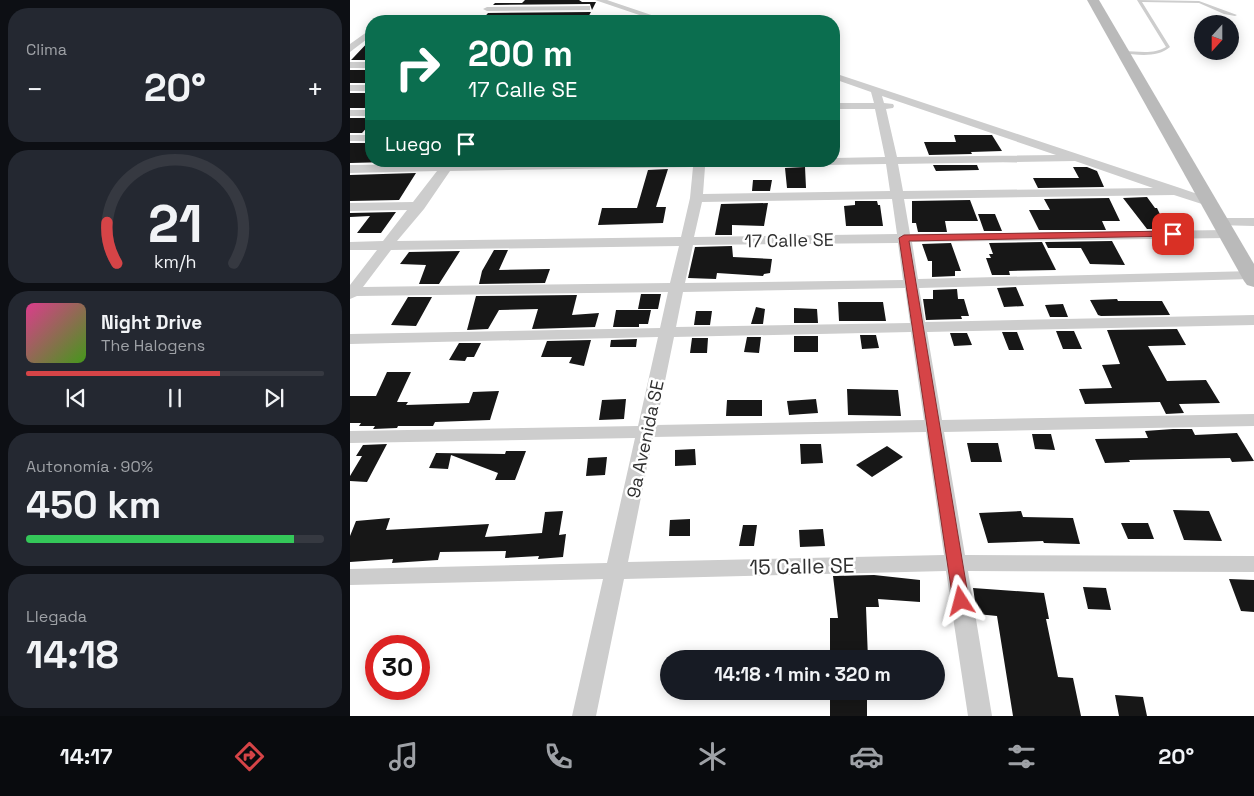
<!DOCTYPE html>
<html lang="es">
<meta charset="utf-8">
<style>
body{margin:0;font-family:"Space Grotesk",sans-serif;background:#242831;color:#f1f3f6;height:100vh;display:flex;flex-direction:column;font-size:19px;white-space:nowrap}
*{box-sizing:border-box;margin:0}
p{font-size:16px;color:#9ea1a6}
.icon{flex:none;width:28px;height:28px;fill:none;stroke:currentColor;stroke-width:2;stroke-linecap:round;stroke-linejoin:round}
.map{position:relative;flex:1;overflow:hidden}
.panel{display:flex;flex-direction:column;gap:8px;padding:8px;background:#0d0f14;width:350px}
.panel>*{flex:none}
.hud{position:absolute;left:15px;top:15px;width:475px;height:152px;border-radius:20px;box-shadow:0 2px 12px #0003;background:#0b6e4f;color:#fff;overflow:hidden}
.needle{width:32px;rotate:201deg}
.fabs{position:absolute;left:844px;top:15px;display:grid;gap:10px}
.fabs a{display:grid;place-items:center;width:45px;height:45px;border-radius:50%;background:#171b24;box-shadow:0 2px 12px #0003;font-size:25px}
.speed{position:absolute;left:15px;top:635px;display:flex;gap:10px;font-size:25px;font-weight:700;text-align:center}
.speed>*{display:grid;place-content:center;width:65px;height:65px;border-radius:50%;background:#171b24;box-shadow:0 2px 12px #0003;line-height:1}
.speed .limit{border:8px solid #d22;background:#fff;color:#111}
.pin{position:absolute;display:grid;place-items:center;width:42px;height:42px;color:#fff;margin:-21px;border-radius:10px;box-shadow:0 2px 8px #0006}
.me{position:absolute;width:55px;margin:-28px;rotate:351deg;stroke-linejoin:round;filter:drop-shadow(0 0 4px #0008)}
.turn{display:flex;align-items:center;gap:18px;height:105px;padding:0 20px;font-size:22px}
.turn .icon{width:65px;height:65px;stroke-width:2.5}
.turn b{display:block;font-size:35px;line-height:42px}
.then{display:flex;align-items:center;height:48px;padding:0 20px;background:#0003;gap:10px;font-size:19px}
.big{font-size:38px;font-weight:800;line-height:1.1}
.panel .widget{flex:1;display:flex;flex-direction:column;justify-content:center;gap:8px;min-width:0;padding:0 18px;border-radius:20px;background:#242831}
.panel .dial{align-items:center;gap:0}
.dial svg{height:130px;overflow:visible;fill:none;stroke:#363941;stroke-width:7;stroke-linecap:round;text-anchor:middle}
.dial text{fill:#f1f3f6;stroke:none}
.song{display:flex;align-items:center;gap:15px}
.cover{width:60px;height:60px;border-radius:8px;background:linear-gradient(135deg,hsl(330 70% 55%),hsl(100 70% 35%))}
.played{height:5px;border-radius:2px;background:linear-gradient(90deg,#d64447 65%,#363941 65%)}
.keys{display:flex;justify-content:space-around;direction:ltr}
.heat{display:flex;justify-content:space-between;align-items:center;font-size:28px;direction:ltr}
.charge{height:8px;border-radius:4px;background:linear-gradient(90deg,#34c759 90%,#363941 0)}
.trip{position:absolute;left:310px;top:650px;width:285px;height:50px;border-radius:25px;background:#171b24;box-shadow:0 2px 12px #0003;font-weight:800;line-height:50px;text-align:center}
.menu{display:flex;height:80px;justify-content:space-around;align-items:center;background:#090b0e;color:#9ea1a6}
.menu .icon{width:35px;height:35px}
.menu .selected{color:#d64447}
.menu b{font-size:22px;color:#f1f3f6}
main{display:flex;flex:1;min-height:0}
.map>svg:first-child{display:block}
.building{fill:#171717}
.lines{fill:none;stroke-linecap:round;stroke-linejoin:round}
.lane{fill:#cdcdcd;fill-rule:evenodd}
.street{fill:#cdcdcd;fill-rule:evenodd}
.secondary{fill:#bababa;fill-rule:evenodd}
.route{fill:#d64447;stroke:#8b2c2e}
.labels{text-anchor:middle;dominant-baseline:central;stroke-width:5;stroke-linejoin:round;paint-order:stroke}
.street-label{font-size:18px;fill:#303030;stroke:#fff}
.near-street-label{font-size:21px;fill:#303030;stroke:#fff}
</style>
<main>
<section class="panel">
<div class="widget"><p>Clima</p>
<div class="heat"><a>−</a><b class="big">20°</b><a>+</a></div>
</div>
<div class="widget dial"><svg viewBox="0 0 100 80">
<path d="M14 69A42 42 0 1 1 86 69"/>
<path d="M14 69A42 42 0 0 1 8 44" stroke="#d64447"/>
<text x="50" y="56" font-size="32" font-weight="700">21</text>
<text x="50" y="72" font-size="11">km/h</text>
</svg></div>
<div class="widget">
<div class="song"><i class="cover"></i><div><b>Night Drive</b><p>The Halogens</p></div></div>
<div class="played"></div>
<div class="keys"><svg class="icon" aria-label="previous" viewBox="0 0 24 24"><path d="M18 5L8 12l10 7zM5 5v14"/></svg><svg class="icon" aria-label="pause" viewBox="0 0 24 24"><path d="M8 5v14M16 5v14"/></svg><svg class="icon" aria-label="next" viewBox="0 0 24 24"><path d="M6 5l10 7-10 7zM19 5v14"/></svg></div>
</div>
<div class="widget"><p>Autonomía · 90%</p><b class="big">450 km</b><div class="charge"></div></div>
<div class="widget"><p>Llegada</p><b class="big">14:18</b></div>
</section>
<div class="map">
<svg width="904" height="716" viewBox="0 0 904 716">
<rect width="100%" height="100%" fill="#fff"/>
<path class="building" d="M 175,0 L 229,0 L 232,2 L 246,2 L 242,10 L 240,4 L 143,5 L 145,3 L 172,3 Z
M 241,12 L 236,21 L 131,21 L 138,13 Z
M 21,39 L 21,60 L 1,60 L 4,57 Z
M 0,70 L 21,70 L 21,83 L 0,83 Z
M 0,93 L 21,93 L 21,108 L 0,108 Z
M 0,118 L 21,118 L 21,123 L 12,133 L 0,133 Z
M 604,135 L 642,135 L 652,151 L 621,152 L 622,154 L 579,155 L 574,142 L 606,142 Z
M 0,143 L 21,143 L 21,161 L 76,161 L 0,163 Z
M 583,165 L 627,165 L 629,170 L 586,171 Z
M 455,167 L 456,188 L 437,188 L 435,168 Z
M 723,167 L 737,167 L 747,171 L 754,187 L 688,188 L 683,178 L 729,178 Z
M 318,169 L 306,207 L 316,207 L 313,223 L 248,225 L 252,208 L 287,208 L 298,170 Z
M 66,173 L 49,200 L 0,201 L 0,175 Z
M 403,180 L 422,180 L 420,191 L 402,191 Z
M 797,197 L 805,208 L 807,208 L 817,229 L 797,229 L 773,198 Z
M 759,198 L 770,221 L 752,221 L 756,230 L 689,230 L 679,210 L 700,210 L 694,199 Z
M 620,200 L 628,221 L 595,221 L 597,232 L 568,232 L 566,223 L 562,223 L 562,201 Z
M 505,201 L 527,201 L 528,205 L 530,205 L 533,226 L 496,226 L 494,206 L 505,205 Z
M 418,203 L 414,226 L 382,225 L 382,235 L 365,235 L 371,204 Z
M 46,212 L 31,233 L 7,233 L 20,216 L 0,217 L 0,213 Z
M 628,214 L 645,214 L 652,231 L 634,231 Z
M 762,241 L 775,265 L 740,264 L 731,248 L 698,248 L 695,242 Z
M 692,242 L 706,270 L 659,271 L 660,275 L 642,275 L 636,258 L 641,258 L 639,254 L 643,254 L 639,243 Z
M 601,243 L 611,271 L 605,271 L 605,276 L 582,277 L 582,261 L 578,261 L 572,244 Z
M 382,246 L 383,257 L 422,259 L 420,273 L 414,274 L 413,276 L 367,273 L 366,279 L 338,278 L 345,247 Z
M 144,250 L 158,250 L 149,270 L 200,269 L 195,283 L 129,284 L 132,271 Z
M 110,251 L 89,284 L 69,284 L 76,265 L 50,264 L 59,252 Z
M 666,287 L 674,306 L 654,307 L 647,288 Z
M 607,289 L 608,299 L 614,299 L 619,316 L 611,316 L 612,319 L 576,320 L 573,299 L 583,299 L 583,290 Z
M 291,294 L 311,294 L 308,309 L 288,309 Z
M 227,295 L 222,315 L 249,313 L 245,327 L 182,329 L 188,309 L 149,310 L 138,329 L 117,330 L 126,296 Z
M 58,297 L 82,297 L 66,326 L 41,325 Z
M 767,299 L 768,301 L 812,301 L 820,315 L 751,316 L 748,315 L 740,300 Z
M 488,302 L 533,302 L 536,321 L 489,321 Z
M 713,304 L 718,317 L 700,317 L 695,305 Z
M 406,307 L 415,309 L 413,324 L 401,324 Z
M 444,308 L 467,309 L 468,323 L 444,323 Z
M 266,310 L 301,310 L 298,324 L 289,324 L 289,327 L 263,327 Z
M 346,311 L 362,311 L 360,325 L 344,325 Z
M 827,329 L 836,345 L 798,346 L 817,381 L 856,380 L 870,403 L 829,404 L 834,413 L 816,414 L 810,402 L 735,404 L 729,389 L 762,388 L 752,365 L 770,364 L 757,330 Z
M 706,331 L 724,331 L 732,349 L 713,349 Z
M 652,332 L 667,332 L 674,350 L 659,350 Z
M 600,333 L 617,333 L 622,345 L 604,346 Z
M 510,335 L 526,335 L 529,348 L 512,349 Z
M 444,336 L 468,336 L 468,352 L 444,352 Z
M 397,337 L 411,337 L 409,353 L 394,352 Z
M 342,338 L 358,338 L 357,353 L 340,353 Z
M 287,339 L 286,347 L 260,347 L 261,340 Z
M 241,340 L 234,366 L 219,363 L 222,357 L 191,357 L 197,341 Z
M 109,343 L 131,343 L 124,357 L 117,357 L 115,361 L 99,360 Z
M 37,372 L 61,372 L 47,402 L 58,402 L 56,405 L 119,403 L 123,392 L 149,391 L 140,420 L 85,422 L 83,426 L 48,426 L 47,428 L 23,429 L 25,426 L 9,426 L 11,423 L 0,423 L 0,396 L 26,396 Z
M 497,389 L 548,390 L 551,416 L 498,415 Z
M 276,399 L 274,419 L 249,420 L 252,400 Z
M 466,399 L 468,413 L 439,415 L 437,401 Z
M 377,400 L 412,400 L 412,416 L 376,416 Z
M 823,429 L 842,429 L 845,435 L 887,433 L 904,461 L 882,462 L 880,458 L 779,460 L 780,462 L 755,463 L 745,439 L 798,438 L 795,431 Z
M 682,434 L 701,434 L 705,450 L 685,449 Z
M 617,443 L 648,443 L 652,462 L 621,462 Z
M 37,444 L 17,482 L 0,481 L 0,476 L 12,456 L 6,456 L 13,445 Z
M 450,444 L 471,444 L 473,463 L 451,464 Z
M 537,446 L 553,457 L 522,477 L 506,465 Z
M 345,449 L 346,465 L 325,466 L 325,450 Z
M 156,451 L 176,451 L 165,480 L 145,480 L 148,473 L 101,455 L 98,469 L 79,468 L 86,453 L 155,454 Z
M 257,457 L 255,475 L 236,476 L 238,458 Z
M 823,510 L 859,511 L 872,541 L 834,540 Z
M 213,511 L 209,535 L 216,534 L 213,557 L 188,559 L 189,556 L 155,558 L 156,551 L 90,552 L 88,560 L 42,563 L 43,559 L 0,562 L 0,536 L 6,521 L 40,518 L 36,530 L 139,524 L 135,537 L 192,533 L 195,512 Z
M 671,511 L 673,517 L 723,518 L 730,544 L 694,543 L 693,541 L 638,543 L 629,513 Z
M 340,519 L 340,536 L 319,536 L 320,520 Z
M 771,523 L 798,523 L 804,539 L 778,539 Z
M 393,525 L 407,525 L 404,546 L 389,546 Z
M 473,529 L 475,546 L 450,547 L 449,530 Z
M 524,575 L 570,580 L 570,602 L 528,599 L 529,607 L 516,607 L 518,659 L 480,659 L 480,618 L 488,618 L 483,576 Z
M 879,579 L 904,580 L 904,612 L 891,611 Z
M 733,587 L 756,588 L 761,610 L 738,609 Z
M 623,588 L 694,593 L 699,619 L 696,619 L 708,677 L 723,678 L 731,716 L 663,716 L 647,616 L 627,614 Z
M 480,691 L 517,691 L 517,716 L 480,716 Z
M 765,695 L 793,697 L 797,716 L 769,716 Z"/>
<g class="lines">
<path class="lane" d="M 787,0 L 849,1 L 887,15 L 885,16 L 874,14 L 849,3 L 792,2 L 820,47 C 808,58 787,55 772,53 L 771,52 L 773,51 C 787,51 803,55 816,47 Z"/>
<path class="street" d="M 245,0 L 257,0 L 319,21 L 307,21 Z
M 237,6 L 240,6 L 240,10 L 137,11 L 133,9 L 137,7 Z
M 21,29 L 21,36 L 0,52 L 0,44 Z
M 0,62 L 21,62 L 21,68 L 0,68 Z
M 484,73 L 830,188 L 862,199 L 864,202 L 858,206 L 824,195 L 554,199 L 560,234 L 877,230 L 884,234 L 877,238 L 562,242 L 568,279 L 904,271 L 904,279 L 901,279 L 569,288 L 575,322 L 904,315 L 904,325 L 577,332 L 592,420 L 904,414 L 904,426 L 594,432 L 615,555 L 904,556 L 904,572 L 618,571 L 642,716 L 618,716 L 596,571 L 274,579 L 246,716 L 222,716 L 253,579 L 0,585 L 0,569 L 257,563 L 285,438 L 0,443 L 0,431 L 288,426 L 308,337 L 0,344 L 0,334 L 310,328 L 318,292 L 7,296 L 0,299 L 0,285 L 27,250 L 0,250 L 0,242 L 33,241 L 57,210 L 0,211 L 0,203 L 63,202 L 87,171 L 0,173 L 0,165 L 93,164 L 95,161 L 107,161 L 105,164 L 484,161 L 484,158 L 535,157 L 525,109 L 484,109 L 484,103 L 524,103 L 521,92 L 484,79 ZM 532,96 L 706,155 L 547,157 L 536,109 L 543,108 L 544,106 L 543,104 L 534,103 ZM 725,161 L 803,188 L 553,191 L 548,164 ZM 536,164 L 540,191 L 353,194 L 355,167 ZM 343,167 L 340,198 L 331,237 L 47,241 L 74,209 L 100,171 ZM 542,199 L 547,234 L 344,237 L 352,202 ZM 548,243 L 553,280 L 335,283 L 343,245 ZM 329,246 L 320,283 L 13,287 L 41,250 ZM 555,288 L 560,323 L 326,327 L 333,292 ZM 561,332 L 574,420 L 306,425 L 324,337 ZM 576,432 L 594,555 L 278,562 L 303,437 Z
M 0,85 L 21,85 L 21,91 L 0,91 Z
M 0,110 L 21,110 L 21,116 L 0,116 Z
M 0,135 L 21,135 L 21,141 L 0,141 Z
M 871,218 L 904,218 L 904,226 L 866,225 L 864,222 Z"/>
<path class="secondary" d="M 737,0 L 749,0 L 904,264 L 904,287 L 897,285 L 894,281 Z"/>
</g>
<path class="route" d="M 823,231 L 828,234 L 827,236 L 559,241 L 619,601 L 616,605 L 611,607 L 606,605 L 603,601 L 549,238 L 554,235 Z"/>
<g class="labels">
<g class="street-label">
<text transform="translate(439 240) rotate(-1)">17 Calle SE</text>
<text transform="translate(295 439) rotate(-78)">9a Avenida SE</text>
</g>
<g class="near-street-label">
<text transform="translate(452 566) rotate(-1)">15 Calle SE</text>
</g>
</g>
</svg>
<div class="fabs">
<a><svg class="needle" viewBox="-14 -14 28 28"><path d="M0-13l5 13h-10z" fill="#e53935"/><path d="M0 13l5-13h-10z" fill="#9ea1a6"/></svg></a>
</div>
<div class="speed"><div class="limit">30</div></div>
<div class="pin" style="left:823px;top:234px;background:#d93025"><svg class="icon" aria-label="arrive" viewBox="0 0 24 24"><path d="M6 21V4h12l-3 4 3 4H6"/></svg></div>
<svg class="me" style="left:611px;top:601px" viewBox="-20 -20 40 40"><path d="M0-17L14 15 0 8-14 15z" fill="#d64447" stroke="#fff" stroke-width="4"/></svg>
<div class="trip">14:18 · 1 min · 320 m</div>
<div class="hud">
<div class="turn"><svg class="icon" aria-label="right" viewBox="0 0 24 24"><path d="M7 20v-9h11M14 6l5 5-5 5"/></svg><div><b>200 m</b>17 Calle SE</div></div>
<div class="then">Luego<svg class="icon" aria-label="arrive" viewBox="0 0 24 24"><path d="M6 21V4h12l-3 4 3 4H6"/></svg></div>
</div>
</div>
</main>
<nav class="menu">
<b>14:17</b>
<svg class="icon selected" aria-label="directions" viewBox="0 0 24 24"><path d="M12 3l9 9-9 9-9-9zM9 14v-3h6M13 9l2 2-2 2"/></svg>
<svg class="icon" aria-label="music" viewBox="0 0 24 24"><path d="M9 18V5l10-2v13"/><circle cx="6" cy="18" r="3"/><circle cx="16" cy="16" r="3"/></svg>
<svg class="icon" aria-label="phone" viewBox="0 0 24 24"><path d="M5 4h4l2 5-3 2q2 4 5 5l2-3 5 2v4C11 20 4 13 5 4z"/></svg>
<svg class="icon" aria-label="climate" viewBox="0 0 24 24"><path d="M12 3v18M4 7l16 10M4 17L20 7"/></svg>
<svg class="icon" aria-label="car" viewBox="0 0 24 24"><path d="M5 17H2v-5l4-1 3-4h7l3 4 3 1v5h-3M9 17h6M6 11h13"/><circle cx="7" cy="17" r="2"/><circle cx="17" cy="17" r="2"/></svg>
<svg class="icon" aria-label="filters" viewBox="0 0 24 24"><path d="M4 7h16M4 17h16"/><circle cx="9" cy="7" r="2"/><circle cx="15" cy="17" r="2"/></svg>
<b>20°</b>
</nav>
